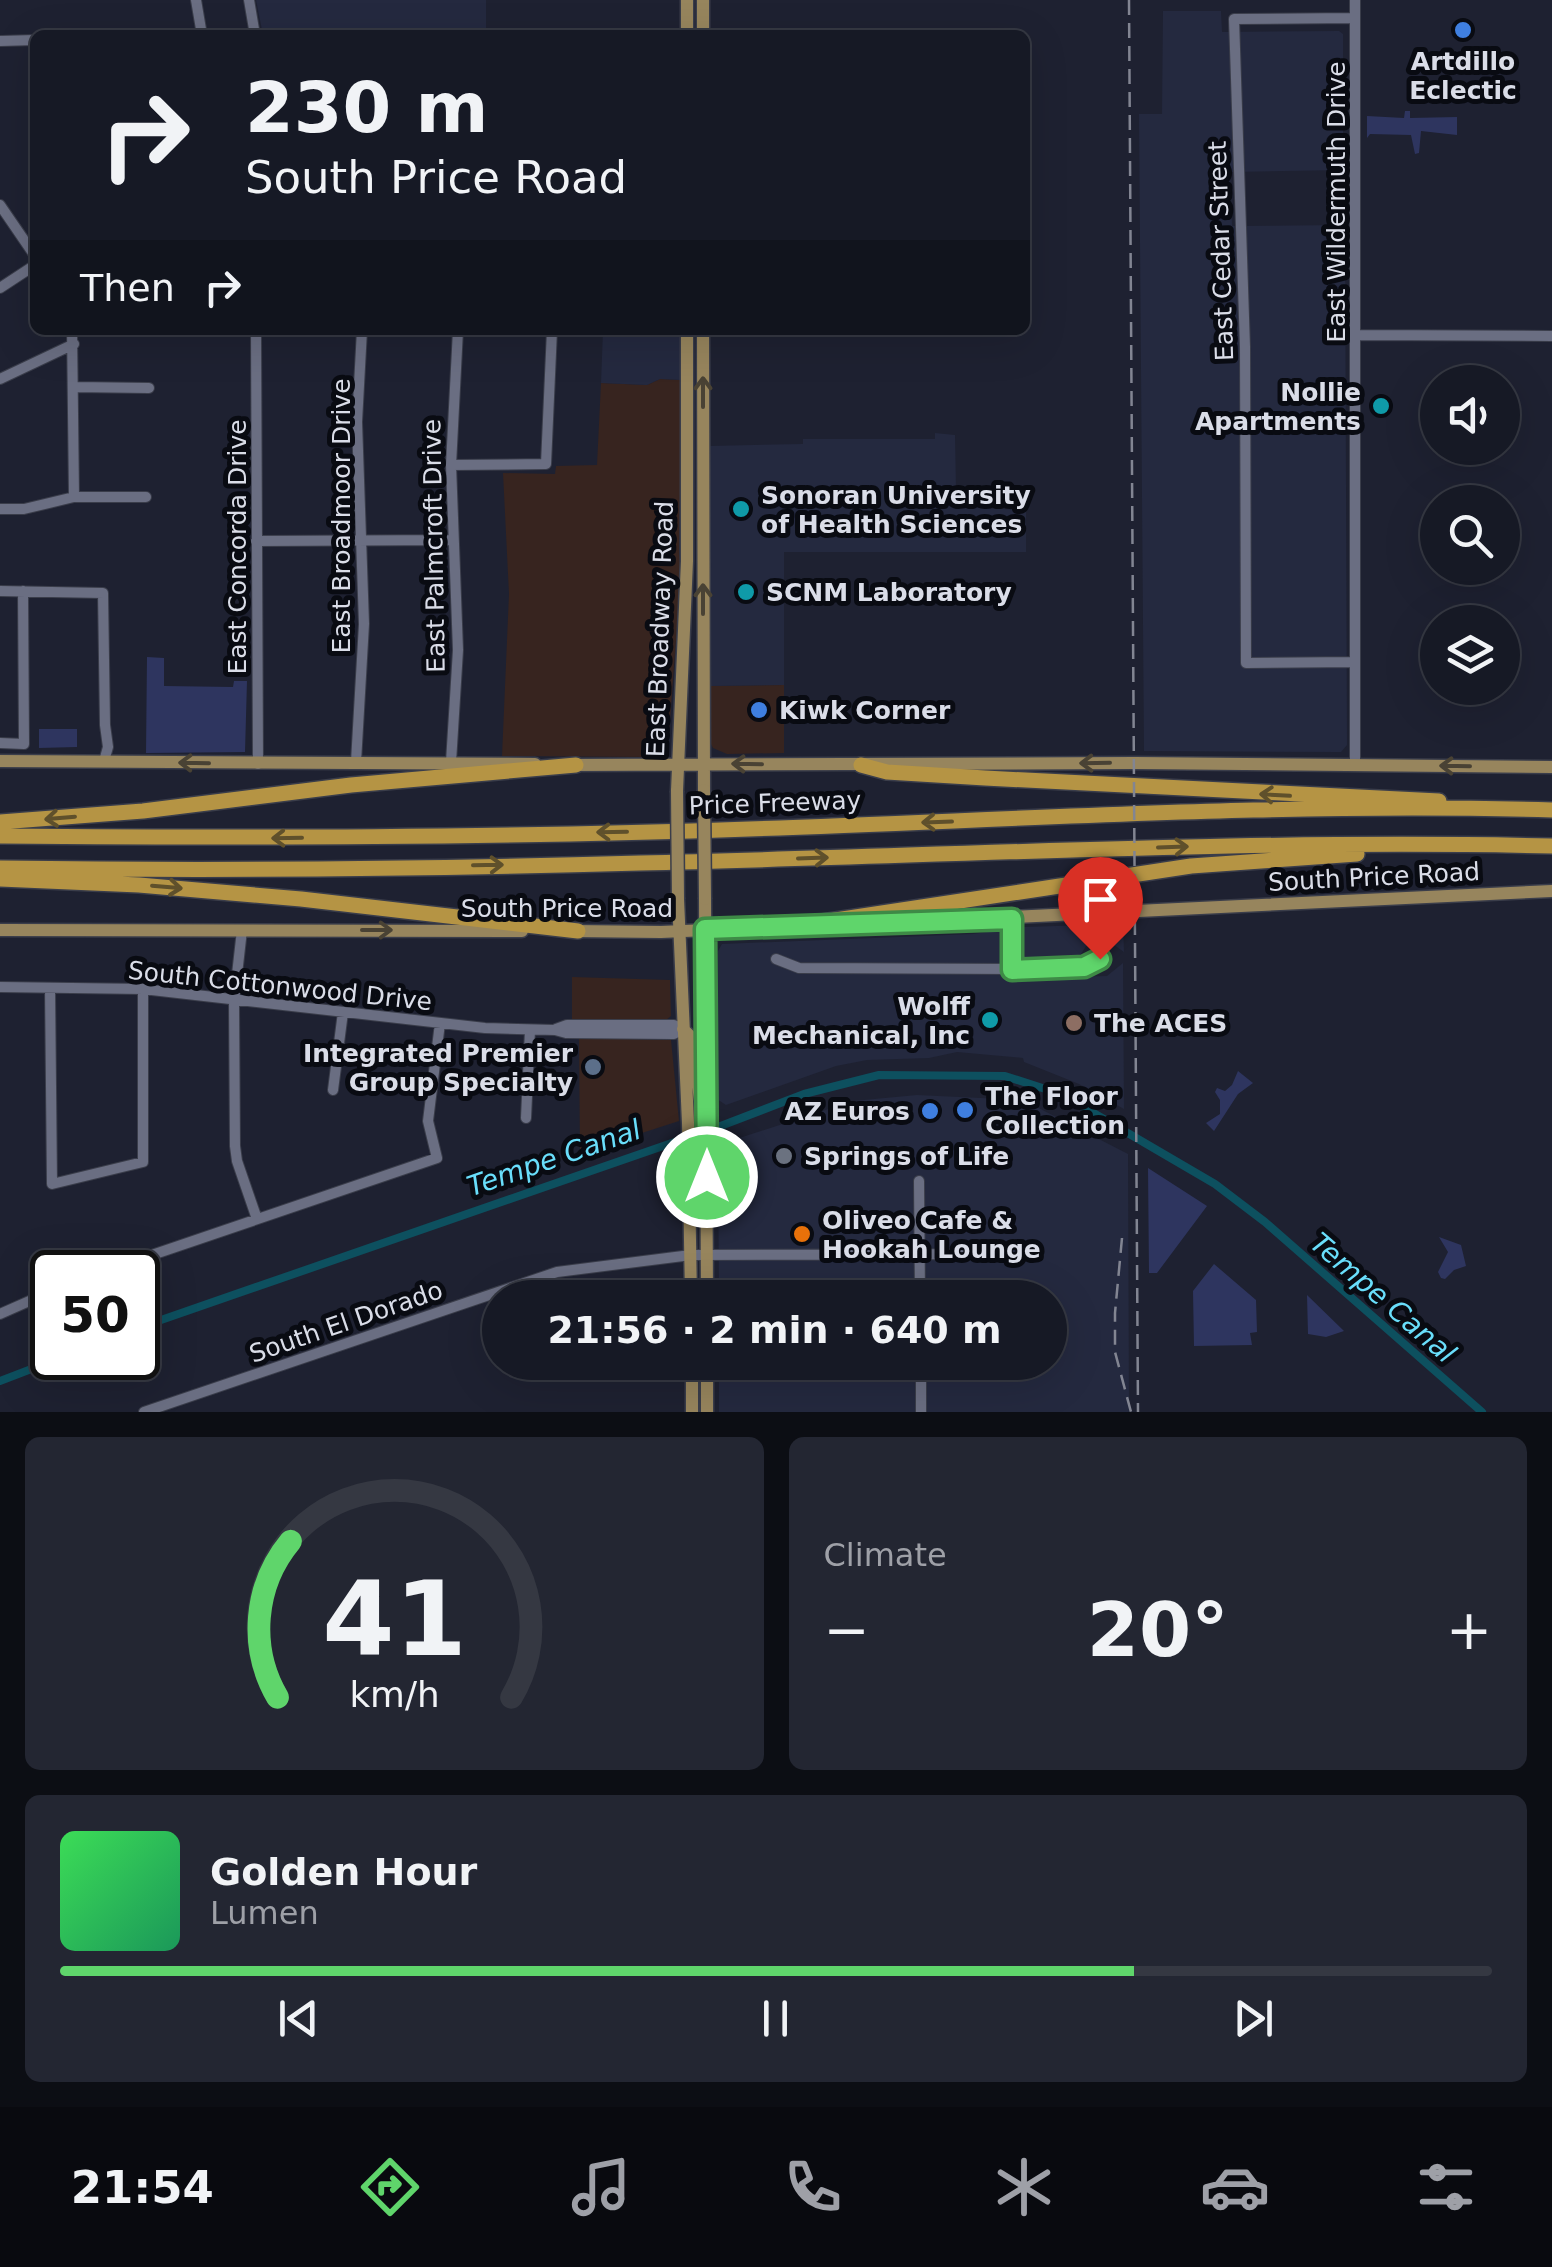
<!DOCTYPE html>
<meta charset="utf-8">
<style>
body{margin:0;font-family:"DejaVu Sans",sans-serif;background:#232632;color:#f1f3f6;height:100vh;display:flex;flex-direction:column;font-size:38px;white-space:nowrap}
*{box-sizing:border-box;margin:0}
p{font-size:32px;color:#9ea0a7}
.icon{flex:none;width:55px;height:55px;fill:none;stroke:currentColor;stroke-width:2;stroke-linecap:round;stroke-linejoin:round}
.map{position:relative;height:1412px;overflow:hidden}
.sheet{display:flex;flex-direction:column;gap:25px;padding:25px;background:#0c0e14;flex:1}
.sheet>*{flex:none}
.guide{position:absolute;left:30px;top:30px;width:1000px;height:305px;border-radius:15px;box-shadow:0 10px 40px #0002,0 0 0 2px #353842;background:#161925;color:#f1f3f6;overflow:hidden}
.buttons{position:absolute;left:1420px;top:365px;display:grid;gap:20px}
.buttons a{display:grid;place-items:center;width:100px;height:100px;border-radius:50%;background:#161925;box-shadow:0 10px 40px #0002,0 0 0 2px #353842;font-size:50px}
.speed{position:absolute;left:30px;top:1250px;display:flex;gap:20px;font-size:50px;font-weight:700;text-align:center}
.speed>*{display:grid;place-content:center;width:130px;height:130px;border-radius:50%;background:#161925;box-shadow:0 10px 40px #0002,0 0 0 2px #353842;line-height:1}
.speed .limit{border:5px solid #111;border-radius:15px;background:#fff;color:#111}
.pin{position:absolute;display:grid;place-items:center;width:85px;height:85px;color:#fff;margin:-102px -42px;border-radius:50% 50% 50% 0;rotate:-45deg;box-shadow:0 0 10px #0007}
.pin .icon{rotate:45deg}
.me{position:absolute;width:110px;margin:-55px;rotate:0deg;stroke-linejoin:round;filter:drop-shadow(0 0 8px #0008)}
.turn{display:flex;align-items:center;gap:35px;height:210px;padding:0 50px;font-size:45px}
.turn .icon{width:130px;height:130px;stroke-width:2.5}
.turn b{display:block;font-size:70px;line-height:85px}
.then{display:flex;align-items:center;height:95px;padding:0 50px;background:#0003;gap:20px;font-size:38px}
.big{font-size:75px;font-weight:600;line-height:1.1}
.sheet .widget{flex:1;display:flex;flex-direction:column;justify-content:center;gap:15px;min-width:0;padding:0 35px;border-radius:15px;background:#232632}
.sheet .dial{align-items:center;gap:0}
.dial svg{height:260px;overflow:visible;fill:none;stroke:#353842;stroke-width:7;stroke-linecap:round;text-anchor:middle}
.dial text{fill:#f1f3f6;stroke:none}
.song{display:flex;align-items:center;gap:30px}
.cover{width:120px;height:120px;border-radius:15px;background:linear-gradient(135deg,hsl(130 70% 55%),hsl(150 70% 35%))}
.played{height:10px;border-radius:5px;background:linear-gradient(90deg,#5fd56b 75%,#353842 75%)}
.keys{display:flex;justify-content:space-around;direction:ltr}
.heat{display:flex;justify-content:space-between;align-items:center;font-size:55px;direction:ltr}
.sheet .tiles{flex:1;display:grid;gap:25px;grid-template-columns:1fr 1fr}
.widget:last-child{grid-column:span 2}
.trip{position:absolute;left:482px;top:1280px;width:585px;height:100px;border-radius:50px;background:#161925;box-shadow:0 10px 40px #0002,0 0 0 2px #353842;font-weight:600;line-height:100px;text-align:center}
.tabs{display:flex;height:160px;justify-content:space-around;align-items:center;background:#090a0f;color:#9ea0a7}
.tabs .icon{width:70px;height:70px}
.tabs .active{color:#5fd56b}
.tabs b{font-size:45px;color:#f1f3f6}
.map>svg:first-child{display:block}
.commercial{fill:#37241f}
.built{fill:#24293f}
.green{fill:#2e355f}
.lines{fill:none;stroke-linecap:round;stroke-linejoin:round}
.canal{stroke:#0d505f;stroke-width:8}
.minor-casing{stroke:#3a3d4a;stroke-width:12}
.major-casing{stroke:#3a3d4a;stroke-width:15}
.highway-casing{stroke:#3a3d4a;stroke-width:18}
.minor{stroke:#6a6e82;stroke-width:10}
.major{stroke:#97855d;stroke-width:12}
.highway{stroke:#b59444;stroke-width:15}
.rail{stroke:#828592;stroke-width:2.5;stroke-dasharray:15 8;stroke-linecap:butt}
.major-bridge-casing{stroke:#3a3d4a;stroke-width:15;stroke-linecap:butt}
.major-bridge{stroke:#97855d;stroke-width:12}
.oneway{stroke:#494234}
.oneway2{stroke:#5f502b}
.route-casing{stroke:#3e8a46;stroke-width:25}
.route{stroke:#5fd56b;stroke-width:18}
.shop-dot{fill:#3f7fe0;stroke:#090b12;stroke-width:4}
.culture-dot{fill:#0f9aa8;stroke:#090b12;stroke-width:4}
.education-dot{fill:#8d6e63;stroke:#090b12;stroke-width:4}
.service-dot{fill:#5c6f8a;stroke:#090b12;stroke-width:4}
.worship-dot{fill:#6b7280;stroke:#090b12;stroke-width:4}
.food-dot{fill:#e8710a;stroke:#090b12;stroke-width:4}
.labels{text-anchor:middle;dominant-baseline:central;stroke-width:10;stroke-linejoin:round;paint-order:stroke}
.poi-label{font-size:25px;font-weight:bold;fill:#dadde8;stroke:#090b12;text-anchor:start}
.street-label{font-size:25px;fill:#dadde8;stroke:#090b12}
.water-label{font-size:28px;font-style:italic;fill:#69defb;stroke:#090b12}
</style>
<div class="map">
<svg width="1552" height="1412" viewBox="0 0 1552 1412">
<rect width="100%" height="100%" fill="#1e2131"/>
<path class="commercial" d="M 660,379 L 682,380 L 679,553 L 681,573 L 668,747 L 655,757 L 502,756 L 509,594 L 503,473 L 555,474 L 556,466 L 597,465 L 601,383 L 647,385 Z
M 784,685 L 784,753 L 727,754 L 713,748 L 709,740 L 709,686 Z
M 572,977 L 670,980 L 671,1016 L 666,1020 L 572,1021 Z
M 579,1038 L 671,1040 L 679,1121 L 580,1153 Z"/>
<path class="built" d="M 256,0 L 486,0 L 486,35 L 263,35 Z
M 1163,11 L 1221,11 L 1222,32 L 1339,31 L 1343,34 L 1343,170 L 1230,172 L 1232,226 L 1345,225 L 1347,745 L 1341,752 L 1144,751 L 1139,114 L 1162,114 Z
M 603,330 L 682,330 L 682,380 L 660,379 L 647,385 L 601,383 Z
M 935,433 L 955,435 L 956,489 L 981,490 L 981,508 L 1026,510 L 1026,552 L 784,552 L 784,685 L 709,686 L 709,446 L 803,444 L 803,439 L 935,439 Z
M 1123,924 L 1124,952 L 1110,942 L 1101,941 L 1086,946 L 1078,959 L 1022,959 L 1023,978 L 1107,976 L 1123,963 L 1124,1109 L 1079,1084 L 1024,1062 L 1023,1058 L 957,1052 L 929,1058 L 867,1060 L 836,1066 L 726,1105 L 717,1099 L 718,951 L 722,944 L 973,934 L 1023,927 Z
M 917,1095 L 1023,1100 L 1128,1154 L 1129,1412 L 719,1412 L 719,1363 L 1050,1362 L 1050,1298 L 719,1297 L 718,1154 L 724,1143 L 853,1101 Z"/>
<path class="green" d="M 1405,111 L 1410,111 L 1410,118 L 1457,117 L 1457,135 L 1421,131 L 1419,153 L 1415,154 L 1411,135 L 1370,134 L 1367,138 L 1367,116 L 1404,118 Z
M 147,657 L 164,658 L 164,686 L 233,687 L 234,681 L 247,681 L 245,752 L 146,753 Z
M 39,729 L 77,729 L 77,747 L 39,748 Z
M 1238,1071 L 1253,1083 L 1238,1094 L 1214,1131 L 1206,1123 L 1220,1114 L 1220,1100 L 1215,1092 L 1217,1088 L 1225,1091 L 1232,1085 Z
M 1148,1168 L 1207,1206 L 1157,1273 L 1149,1273 Z
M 1439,1237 L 1461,1245 L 1466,1266 L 1454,1270 L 1445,1279 L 1441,1278 L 1438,1272 L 1448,1252 Z
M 1214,1264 L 1256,1300 L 1257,1332 L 1250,1333 L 1252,1345 L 1194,1346 L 1193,1291 Z
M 1307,1295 L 1344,1331 L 1326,1337 L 1308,1334 Z"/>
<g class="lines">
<path class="canal" d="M 138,1328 L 718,1127 L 804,1094 L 879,1075 L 1005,1076 L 1061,1094 L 1215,1184 L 1265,1222 L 1482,1412
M 0,1381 L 60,1358"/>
<g class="minor-casing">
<path id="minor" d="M 196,0 L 202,35
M 249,0 L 255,35
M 1355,18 L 1234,19 L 1245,347 L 1246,663 L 1355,662
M 0,41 L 35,40
M 0,205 L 35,256
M 0,288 L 35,265
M 72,330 L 74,497
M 256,330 L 258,764
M 1356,335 L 1552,336
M 0,379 L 74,344
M 74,387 L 149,388
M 451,465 L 546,464 L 552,330
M 0,509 L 24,509 L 74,497 L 146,497
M 256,541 L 453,540
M 0,591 L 103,593 L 105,725 L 108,747 L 104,761
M 0,743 L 24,744 L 23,591
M 356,762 L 364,624 L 357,422 L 362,330
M 451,762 L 458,650 L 451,465 L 458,330
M 1355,764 L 1355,0
M 1011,919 L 1012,969
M 242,930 L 234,1001 L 235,1146 L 237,1161 L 257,1219
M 776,959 L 799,968 L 1049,969 L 1084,967 L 1100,959
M 0,987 L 143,989 L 485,1028 L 555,1030 L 566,1033 L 674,1034 L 683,1029
M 50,988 L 52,1184 L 143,1162 L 143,989
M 556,1029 L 567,1025 L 674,1025 L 683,1029
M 333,1090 L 343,1012
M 526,1118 L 530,1030
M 919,1181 L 920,1298
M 102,1272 L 437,1158 L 428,1121 L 440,1023
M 0,1314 L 52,1291
M 921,1362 L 921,1412
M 144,1412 L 557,1272 L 691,1255 L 1003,1254"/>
</g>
<g class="major-casing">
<path id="major" d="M 687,0 L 687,35
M 703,0 L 703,35
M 703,330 L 704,790
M 0,761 L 535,764
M 570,765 L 1135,763 L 1552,767
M 677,791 L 687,561 L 687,330
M 678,899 L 688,1123 L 691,1298
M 705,899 L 707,1298
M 827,926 L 1552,891
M 0,930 L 522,931
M 572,931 L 661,932 L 802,926
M 683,1029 L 693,1039 L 700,1101
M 692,1362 L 692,1412
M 707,1362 L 707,1412"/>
</g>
<g class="highway-casing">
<path id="highway" d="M 861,765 L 887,772 L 985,778 L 1439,801
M 0,822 L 143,811 L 351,785 L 576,765
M 0,836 C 249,838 499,838 749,829 C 1016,820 1285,802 1552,810
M 0,868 C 213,871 427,869 640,863 C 944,856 1248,839 1552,846
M 0,879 L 139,885 L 301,899 L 578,931
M 796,926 L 1191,866 L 1357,854"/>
</g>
<use href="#minor" class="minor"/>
<use href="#major" class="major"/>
<use href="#highway" class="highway"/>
<path class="rail" d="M 1129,0 L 1138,1412
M 1122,1238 L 1115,1313 L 1115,1352 L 1131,1412"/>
<g class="major-bridge-casing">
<path id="major-bridge" d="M 704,790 L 705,899
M 677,791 L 678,899"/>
</g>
<use href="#major-bridge" class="major-bridge"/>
</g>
<defs><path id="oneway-shaft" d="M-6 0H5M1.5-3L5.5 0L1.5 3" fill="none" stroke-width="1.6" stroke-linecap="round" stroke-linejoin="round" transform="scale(2.5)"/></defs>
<g class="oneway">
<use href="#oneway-shaft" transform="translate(703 392) rotate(-90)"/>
<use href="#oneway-shaft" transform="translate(703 599) rotate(-90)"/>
<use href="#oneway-shaft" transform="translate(194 763) rotate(-179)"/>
<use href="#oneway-shaft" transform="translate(1095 763) rotate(179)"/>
<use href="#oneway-shaft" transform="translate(747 764) rotate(-179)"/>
<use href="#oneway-shaft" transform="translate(1455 766) rotate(-179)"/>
<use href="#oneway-shaft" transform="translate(377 930)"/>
</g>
<g class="oneway2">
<use href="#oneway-shaft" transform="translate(1275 795) rotate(-177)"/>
<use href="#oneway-shaft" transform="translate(60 818) rotate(175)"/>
<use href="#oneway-shaft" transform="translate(937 822) rotate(178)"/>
<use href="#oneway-shaft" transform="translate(612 832) rotate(179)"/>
<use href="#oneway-shaft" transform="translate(287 838) rotate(179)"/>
<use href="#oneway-shaft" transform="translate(1173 847) rotate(-2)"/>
<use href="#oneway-shaft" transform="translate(813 858) rotate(-2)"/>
<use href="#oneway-shaft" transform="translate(488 865) rotate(-1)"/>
<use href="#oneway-shaft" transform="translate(167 887) rotate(5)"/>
</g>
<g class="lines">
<g class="route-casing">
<path id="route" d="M 707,1177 L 705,929 L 1012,919 L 1012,970 L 1084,967 L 1100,959"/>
</g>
<use href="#route" class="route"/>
</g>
<g class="shop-dot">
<circle cx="1463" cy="30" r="10"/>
<circle cx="759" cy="710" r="10"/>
<circle cx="965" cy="1110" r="10"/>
<circle cx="930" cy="1111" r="10"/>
</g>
<g class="culture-dot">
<circle cx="1381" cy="406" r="10"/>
<circle cx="741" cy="509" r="10"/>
<circle cx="746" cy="592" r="10"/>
<circle cx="990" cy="1020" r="10"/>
</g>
<circle class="education-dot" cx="1074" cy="1023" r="10"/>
<circle class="service-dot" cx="593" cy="1067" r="10"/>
<circle class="worship-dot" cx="784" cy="1156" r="10"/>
<circle class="food-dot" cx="802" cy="1234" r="10"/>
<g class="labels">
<g class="poi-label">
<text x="1463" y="61" text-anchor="middle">Artdillo<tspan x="1463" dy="29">Eclectic</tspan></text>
<text x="1361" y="392" text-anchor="end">Nollie<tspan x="1361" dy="29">Apartments</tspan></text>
<text x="761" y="495">Sonoran University<tspan x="761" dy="29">of Health Sciences</tspan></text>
<text x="766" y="592">SCNM Laboratory</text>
<text x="779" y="710">Kiwk Corner</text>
<text x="970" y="1006" text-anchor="end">Wolff<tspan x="970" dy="29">Mechanical, Inc</tspan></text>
<text x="1094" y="1023">The ACES</text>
<text x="573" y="1053" text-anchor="end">Integrated Premier<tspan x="573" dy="29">Group Specialty</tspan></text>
<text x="985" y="1096">The Floor<tspan x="985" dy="29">Collection</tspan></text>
<text x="910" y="1111" text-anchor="end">AZ Euros</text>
<text x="804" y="1156">Springs of Life</text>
<text x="822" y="1220">Oliveo Cafe &amp;<tspan x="822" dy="29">Hookah Lounge</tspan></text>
</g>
<g class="street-label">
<text transform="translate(1336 202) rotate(-90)">East Wildermuth Drive</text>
<text transform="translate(1221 251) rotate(-92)">East Cedar Street</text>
<text transform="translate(341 516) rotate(-90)">East Broadmoor Drive</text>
<text transform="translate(434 546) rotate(-91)">East Palmcroft Drive</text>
<text transform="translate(237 547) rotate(-90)">East Concorda Drive</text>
<text transform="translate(660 629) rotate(-88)">East Broadway Road</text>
<text transform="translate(775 803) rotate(-2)">Price Freeway</text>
<text transform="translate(1374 877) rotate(-3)">South Price Road</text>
<text x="567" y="908">South Price Road</text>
<text transform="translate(280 986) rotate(6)">South Cottonwood Drive</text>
<text transform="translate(346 1322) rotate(-19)">South El Dorado</text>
</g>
<g class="water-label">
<text transform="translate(554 1158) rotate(-19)">Tempe Canal</text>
<text transform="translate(1383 1298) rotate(41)">Tempe Canal</text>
</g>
</g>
</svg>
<div class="buttons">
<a><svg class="icon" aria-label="sound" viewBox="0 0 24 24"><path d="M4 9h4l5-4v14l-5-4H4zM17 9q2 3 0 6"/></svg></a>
<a><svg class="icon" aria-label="search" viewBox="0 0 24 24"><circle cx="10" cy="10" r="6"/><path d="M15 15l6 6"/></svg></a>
<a><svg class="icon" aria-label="layers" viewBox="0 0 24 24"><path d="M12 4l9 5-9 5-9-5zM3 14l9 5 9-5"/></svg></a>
</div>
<div class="speed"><div class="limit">50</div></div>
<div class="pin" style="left:1100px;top:959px;background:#d93025"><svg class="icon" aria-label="arrive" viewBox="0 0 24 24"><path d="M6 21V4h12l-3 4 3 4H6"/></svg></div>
<svg class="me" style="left:707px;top:1177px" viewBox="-20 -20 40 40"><circle r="17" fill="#5fd56b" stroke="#fff" stroke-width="3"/><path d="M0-11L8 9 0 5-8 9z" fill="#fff"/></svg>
<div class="trip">21:56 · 2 min · 640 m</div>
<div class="guide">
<div class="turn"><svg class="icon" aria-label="right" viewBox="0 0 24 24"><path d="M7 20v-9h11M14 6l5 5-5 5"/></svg><div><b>230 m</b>South Price Road</div></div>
<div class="then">Then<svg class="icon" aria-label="right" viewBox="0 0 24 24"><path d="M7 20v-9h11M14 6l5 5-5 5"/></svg></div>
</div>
</div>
<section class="sheet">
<div class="tiles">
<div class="widget dial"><svg viewBox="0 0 100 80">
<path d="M14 69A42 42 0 1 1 86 69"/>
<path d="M14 69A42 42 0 0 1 18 21" stroke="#5fd56b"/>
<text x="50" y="56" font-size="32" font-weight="700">41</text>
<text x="50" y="72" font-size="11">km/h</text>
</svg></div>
<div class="widget"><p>Climate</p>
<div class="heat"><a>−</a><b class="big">20°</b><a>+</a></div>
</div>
<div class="widget">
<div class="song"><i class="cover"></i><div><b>Golden Hour</b><p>Lumen</p></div></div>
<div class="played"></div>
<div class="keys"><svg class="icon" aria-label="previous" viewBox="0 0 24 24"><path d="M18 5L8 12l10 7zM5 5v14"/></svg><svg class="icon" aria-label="pause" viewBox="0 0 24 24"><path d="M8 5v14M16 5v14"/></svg><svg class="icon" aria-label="next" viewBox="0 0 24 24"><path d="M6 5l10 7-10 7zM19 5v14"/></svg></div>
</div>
</div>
</section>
<nav class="tabs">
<b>21:54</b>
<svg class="icon active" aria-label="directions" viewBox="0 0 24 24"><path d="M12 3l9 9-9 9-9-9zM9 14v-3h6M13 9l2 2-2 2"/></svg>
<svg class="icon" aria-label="music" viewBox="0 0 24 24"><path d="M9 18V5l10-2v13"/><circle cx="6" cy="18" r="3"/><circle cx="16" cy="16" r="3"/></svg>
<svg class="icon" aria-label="phone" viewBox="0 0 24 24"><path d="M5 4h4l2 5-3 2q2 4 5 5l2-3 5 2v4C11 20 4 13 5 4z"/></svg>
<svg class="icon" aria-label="climate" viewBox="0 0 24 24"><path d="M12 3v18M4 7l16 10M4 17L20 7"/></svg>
<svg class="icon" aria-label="car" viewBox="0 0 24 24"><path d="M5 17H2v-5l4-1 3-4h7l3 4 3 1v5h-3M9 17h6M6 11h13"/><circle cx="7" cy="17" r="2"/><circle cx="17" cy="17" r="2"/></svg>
<svg class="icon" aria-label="filters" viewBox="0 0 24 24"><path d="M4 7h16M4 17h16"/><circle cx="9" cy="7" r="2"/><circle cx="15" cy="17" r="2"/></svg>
</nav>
